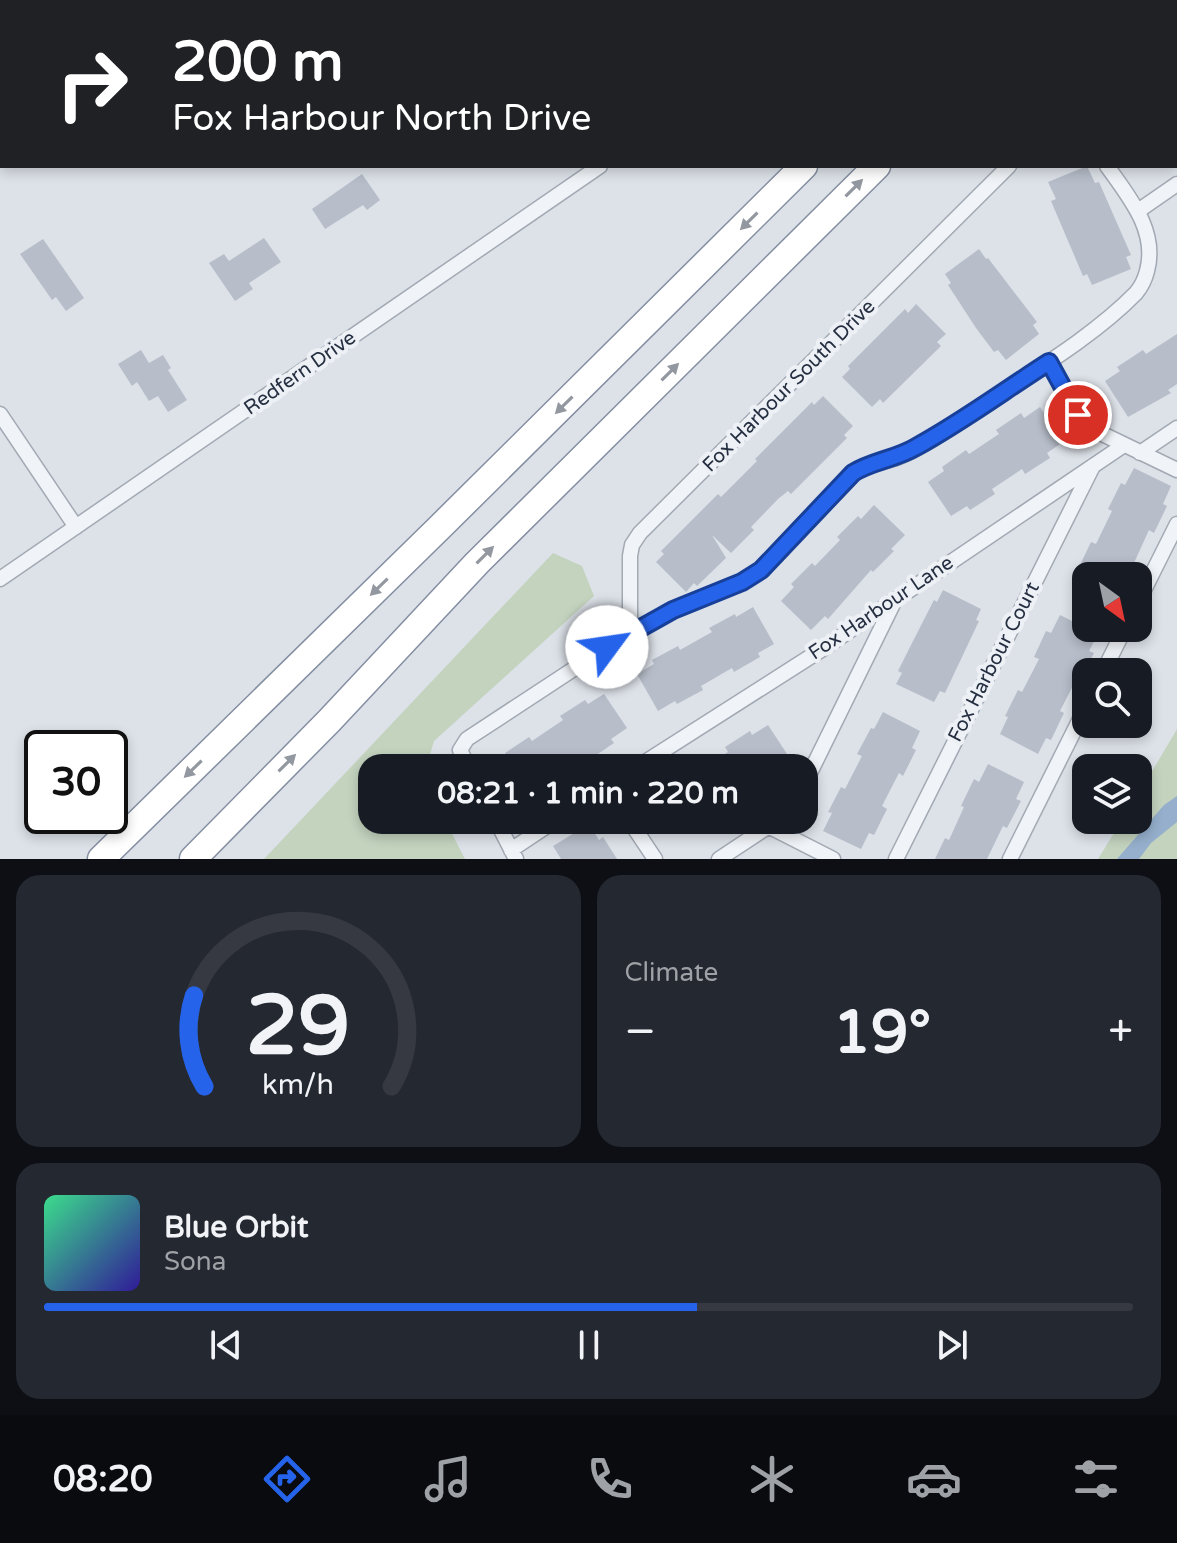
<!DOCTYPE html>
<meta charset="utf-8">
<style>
body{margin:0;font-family:"Varela Round",sans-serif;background:#242831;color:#f1f3f6;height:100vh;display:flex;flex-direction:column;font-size:30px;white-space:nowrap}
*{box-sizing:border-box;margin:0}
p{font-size:26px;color:#9ea1a6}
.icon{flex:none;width:44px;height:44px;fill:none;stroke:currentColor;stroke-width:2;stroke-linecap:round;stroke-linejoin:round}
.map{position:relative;height:859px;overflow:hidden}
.side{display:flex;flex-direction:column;gap:16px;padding:16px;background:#0d0f14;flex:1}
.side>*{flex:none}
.hud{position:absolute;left:0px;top:0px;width:1178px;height:168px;box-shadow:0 4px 12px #0003;background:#202124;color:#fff;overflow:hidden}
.needle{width:52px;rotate:147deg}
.buttons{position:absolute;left:1072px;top:562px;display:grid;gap:16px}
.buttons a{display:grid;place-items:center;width:80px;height:80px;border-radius:16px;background:#171b24;box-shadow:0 4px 12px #0003;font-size:40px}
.speed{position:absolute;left:24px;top:730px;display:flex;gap:16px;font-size:40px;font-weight:700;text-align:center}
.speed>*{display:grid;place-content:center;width:104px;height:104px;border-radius:50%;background:#171b24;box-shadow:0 4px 12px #0003;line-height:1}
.speed .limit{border:4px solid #111;border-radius:12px;background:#fff;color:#111}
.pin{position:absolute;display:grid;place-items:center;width:68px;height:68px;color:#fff;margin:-34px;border:4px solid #fff;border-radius:50%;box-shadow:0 2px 8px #0007}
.me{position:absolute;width:88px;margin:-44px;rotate:59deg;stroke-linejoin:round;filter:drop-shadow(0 0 6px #0008)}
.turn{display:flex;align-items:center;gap:28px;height:168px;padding:0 40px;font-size:36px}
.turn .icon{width:104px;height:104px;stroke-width:2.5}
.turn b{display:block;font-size:56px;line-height:68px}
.big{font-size:60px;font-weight:800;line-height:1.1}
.side .tile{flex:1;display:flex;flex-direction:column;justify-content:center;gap:12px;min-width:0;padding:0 28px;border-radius:24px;background:#242831}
.side .dial{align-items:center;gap:0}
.dial svg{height:208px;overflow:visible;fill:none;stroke:#363941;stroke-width:7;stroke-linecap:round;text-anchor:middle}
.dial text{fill:#f1f3f6;stroke:none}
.song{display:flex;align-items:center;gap:24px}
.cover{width:96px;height:96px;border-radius:12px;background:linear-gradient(135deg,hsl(150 70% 55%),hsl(250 70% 35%))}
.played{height:8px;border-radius:4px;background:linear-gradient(90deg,#2563eb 60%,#363941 60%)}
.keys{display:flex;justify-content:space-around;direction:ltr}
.heat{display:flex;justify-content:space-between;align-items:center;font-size:44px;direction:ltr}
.side .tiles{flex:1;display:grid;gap:16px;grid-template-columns:1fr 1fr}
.tile:last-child{grid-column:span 2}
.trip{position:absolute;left:358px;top:754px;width:460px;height:80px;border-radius:24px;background:#171b24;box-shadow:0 4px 12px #0003;font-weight:800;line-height:80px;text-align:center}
.menu{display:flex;height:128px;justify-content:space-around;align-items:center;background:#090b0e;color:#9ea1a6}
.menu .icon{width:56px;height:56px}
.menu .selected{color:#2563eb}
.menu b{font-size:36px;color:#f1f3f6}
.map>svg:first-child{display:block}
.green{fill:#c3d3be}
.water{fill:#95afcc}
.building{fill:#b7bdc9}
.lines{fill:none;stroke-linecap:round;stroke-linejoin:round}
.street-casing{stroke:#a2a9b3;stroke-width:17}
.highway-casing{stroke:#848ea1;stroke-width:29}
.street{stroke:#f0f3f7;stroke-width:14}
.highway{stroke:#fff;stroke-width:26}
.oneway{fill:#9297a0}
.route-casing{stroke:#184099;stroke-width:20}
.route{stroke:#2563eb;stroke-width:14}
.labels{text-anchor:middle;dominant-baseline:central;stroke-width:8;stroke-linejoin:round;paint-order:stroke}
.street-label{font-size:20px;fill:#252f41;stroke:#edf1f6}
</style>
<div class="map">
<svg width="1177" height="859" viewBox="0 0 1177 859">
<rect width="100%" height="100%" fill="#dde2e9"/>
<path class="green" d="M 553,553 L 582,566 L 594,596 L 434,741 L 426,768 L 372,768 L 372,820 L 445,820 L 465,859 L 264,859 Z
M 1177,729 L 1177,859 L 1098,859 L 1122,820 L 1138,820 L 1138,795 Z"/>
<path class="water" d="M 1177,796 L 1177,822 L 1151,843 L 1139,859 L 1117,859 L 1164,805 Z"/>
<path class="building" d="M 1087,166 L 1095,183 L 1099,182 L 1131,255 L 1126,257 L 1131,269 L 1092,285 L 1087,274 L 1083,276 L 1051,201 L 1056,199 L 1048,182 Z
M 362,174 L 380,200 L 367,210 L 363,205 L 325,229 L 312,209 Z
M 264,238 L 281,262 L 249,283 L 253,289 L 235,301 L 209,263 L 224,254 L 229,261 Z
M 43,239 L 84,298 L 66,311 L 56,297 L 52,300 L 20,254 Z
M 979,249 L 986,259 L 988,258 L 1037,322 L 1033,325 L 1039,334 L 1006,360 L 998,350 L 994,352 L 976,328 L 948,285 L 951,283 L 945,274 Z
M 916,304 L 946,334 L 937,342 L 941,346 L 883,403 L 880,399 L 872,407 L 842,377 L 850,369 L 848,366 L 905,309 L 908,313 Z
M 1177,334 L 1177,384 L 1168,390 L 1171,393 L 1128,417 L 1105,381 L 1120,371 L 1117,367 L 1143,350 L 1146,354 Z
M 141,350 L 149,363 L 163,355 L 171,368 L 168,370 L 187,400 L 168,412 L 158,396 L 149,401 L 137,382 L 132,386 L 118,364 Z
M 823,396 L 853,426 L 844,435 L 847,438 L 791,494 L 788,491 L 778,499 L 751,527 L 754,530 L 731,553 L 712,535 L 726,558 L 697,586 L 694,583 L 686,592 L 656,562 L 664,554 L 661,551 L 718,494 L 721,497 L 757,461 L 755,459 L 812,402 L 814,405 Z
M 1040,407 L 1063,442 L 1047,453 L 1050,458 L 1025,474 L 1022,469 L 992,489 L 995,494 L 970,510 L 967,506 L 951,516 L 928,482 L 944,471 L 942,467 L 966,450 L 969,454 L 999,434 L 996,430 L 1021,413 L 1024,418 Z
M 1134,468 L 1171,486 L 1163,504 L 1167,506 L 1154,533 L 1149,530 L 1134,563 L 1137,564 L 1132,576 L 1080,576 L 1083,569 L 1079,567 L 1091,542 L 1096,544 L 1112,511 L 1108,509 L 1121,483 L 1125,485 Z
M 874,505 L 905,535 L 891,549 L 894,551 L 873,572 L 871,570 L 828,619 L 825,616 L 811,630 L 781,601 L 794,587 L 791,584 L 812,563 L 815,566 L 840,540 L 837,537 L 858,516 L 861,519 Z
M 943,590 L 981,609 L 976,620 L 979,621 L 945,693 L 940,691 L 934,702 L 896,684 L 902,673 L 898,671 L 911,645 L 934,600 L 937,602 Z
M 753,607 L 774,644 L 758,653 L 760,657 L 734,672 L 732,668 L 701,686 L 703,690 L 677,704 L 675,701 L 658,711 L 637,674 L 654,664 L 652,660 L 678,646 L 680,650 L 712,632 L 709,628 L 735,614 L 736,617 Z
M 1060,615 L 1098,634 L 1089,651 L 1094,653 L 1080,680 L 1077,678 L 1060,711 L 1064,713 L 1051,740 L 1046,738 L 1038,754 L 1000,734 L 1008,717 L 1005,716 L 1018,690 L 1022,692 L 1039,659 L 1034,657 L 1046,631 L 1051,633 Z
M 604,694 L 627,728 L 611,739 L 614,743 L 589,760 L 587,756 L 568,768 L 493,768 L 508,757 L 505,753 L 529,737 L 532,741 L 563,720 L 560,716 L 585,700 L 588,704 Z
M 883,712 L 920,731 L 912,748 L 916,750 L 903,776 L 899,773 L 882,806 L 887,809 L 874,835 L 869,833 L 861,849 L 823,831 L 832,813 L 828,812 L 841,787 L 845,789 L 862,756 L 857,754 L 871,728 L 874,729 Z
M 768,725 L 791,760 L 778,768 L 703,768 L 728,752 L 725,747 L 750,731 L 752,735 Z
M 988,764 L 1024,782 L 1016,799 L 1021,801 L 1007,828 L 1003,826 L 987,859 L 935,859 L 945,838 L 949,840 L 964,807 L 961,806 L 974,779 L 979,782 Z
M 589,824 L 599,840 L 603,837 L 617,859 L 561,859 L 553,846 Z"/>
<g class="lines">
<g class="street-casing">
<path id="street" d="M 29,2 L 32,0
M 828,2 L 830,0
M 0,22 L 2,21
M 1138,211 L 1177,184
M 1049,362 L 1078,415 L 1088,427 L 1177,470
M 0,414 L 76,527
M 1140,453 L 1177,428
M 0,579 L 600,166
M 1138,602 L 1177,524
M 630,632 L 630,556 L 632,545 L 640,533 L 1009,166
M 1103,672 L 1125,628
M 469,768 L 460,750 L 467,739 L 630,632 L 673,610 L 742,582 L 761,570 L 853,473 C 867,464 883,463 899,457 C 930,444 959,421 988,402 C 1036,370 1095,335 1136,293 C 1141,287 1145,279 1147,271 C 1158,231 1129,197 1107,166
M 636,768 L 824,648 L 1124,445
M 804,785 L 894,602
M 496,820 L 516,859
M 629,820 L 655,859
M 768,826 L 833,859
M 511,850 L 556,820
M 719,859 L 778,820
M 896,859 L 1093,466
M 1010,859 L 1086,707"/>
</g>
<g class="highway-casing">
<path id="highway" d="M 968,2 L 970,0
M 1042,2 L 1044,0
M 101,859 L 441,526 L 804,166
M 193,859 L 329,721 L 477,563 L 877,166"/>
</g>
<use href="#street" class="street"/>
<use href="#highway" class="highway"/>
</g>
<defs><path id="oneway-solid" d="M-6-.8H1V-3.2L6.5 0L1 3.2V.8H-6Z" transform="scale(2)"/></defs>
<g class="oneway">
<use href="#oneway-solid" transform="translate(854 188) rotate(-45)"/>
<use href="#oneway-solid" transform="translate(749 221) rotate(135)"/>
<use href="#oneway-solid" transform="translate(670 372) rotate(-45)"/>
<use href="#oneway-solid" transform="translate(564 405) rotate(135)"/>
<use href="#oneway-solid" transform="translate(485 555) rotate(-45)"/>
<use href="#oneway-solid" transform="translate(379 587) rotate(136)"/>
<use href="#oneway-solid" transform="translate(287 763) rotate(-45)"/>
<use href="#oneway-solid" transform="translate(193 769) rotate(136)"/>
</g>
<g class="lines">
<g class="route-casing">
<path id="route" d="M 607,647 L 673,610 L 742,582 L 761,570 L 853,473 C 872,461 896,459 916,447 C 962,422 1005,390 1049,362 L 1078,415"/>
</g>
<use href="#route" class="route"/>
</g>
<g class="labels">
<g class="street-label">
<text transform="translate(300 373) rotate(-35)">Redfern Drive</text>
<text transform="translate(789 386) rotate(-45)">Fox Harbour South Drive</text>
<text transform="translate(881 608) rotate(-34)">Fox Harbour Lane</text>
<text transform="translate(994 662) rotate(-63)">Fox Harbour Court</text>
</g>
</g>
</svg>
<div class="buttons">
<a><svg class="needle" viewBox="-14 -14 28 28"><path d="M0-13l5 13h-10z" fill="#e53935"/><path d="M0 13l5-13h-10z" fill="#9ea1a6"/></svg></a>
<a><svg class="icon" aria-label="search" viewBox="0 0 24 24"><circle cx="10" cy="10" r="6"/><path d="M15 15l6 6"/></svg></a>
<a><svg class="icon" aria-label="layers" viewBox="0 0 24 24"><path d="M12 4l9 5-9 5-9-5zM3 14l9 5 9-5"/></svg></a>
</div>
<div class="speed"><div class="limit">30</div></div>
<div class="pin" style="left:1078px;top:415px;background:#d93025"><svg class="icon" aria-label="arrive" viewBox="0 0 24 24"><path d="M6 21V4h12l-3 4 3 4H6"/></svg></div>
<svg class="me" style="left:607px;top:647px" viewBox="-20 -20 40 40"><circle r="19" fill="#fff"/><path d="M0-13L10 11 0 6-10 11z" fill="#2563eb"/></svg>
<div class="trip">08:21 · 1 min · 220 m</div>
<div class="hud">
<div class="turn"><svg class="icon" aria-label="right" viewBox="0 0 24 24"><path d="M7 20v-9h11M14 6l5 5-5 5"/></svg><div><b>200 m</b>Fox Harbour North Drive</div></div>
</div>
</div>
<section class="side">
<div class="tiles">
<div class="tile dial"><svg viewBox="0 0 100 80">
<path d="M14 69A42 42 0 1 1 86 69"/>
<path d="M14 69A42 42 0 0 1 10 34" stroke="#2563eb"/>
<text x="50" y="56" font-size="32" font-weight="700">29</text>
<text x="50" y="72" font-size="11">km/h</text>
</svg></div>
<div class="tile"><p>Climate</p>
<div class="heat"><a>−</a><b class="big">19°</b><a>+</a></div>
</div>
<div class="tile">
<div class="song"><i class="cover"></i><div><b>Blue Orbit</b><p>Sona</p></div></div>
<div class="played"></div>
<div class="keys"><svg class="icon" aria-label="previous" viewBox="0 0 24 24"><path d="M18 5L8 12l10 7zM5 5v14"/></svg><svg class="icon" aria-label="pause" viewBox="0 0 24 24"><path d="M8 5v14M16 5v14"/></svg><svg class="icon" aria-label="next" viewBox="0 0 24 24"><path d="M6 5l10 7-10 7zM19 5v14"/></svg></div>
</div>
</div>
</section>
<nav class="menu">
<b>08:20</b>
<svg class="icon selected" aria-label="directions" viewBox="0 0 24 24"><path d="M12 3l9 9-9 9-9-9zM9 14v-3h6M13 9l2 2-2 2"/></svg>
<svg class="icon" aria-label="music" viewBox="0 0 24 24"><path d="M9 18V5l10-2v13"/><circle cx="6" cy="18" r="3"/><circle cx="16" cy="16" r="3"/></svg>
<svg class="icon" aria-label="phone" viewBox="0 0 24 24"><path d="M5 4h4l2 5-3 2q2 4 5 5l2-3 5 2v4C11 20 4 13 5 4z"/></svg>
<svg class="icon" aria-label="climate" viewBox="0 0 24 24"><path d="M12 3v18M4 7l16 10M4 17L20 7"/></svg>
<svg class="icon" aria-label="car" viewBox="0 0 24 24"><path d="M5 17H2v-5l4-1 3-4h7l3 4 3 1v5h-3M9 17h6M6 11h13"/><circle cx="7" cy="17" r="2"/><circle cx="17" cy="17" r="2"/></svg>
<svg class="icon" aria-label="filters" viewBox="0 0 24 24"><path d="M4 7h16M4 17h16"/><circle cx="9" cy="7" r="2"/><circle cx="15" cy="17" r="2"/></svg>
</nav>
